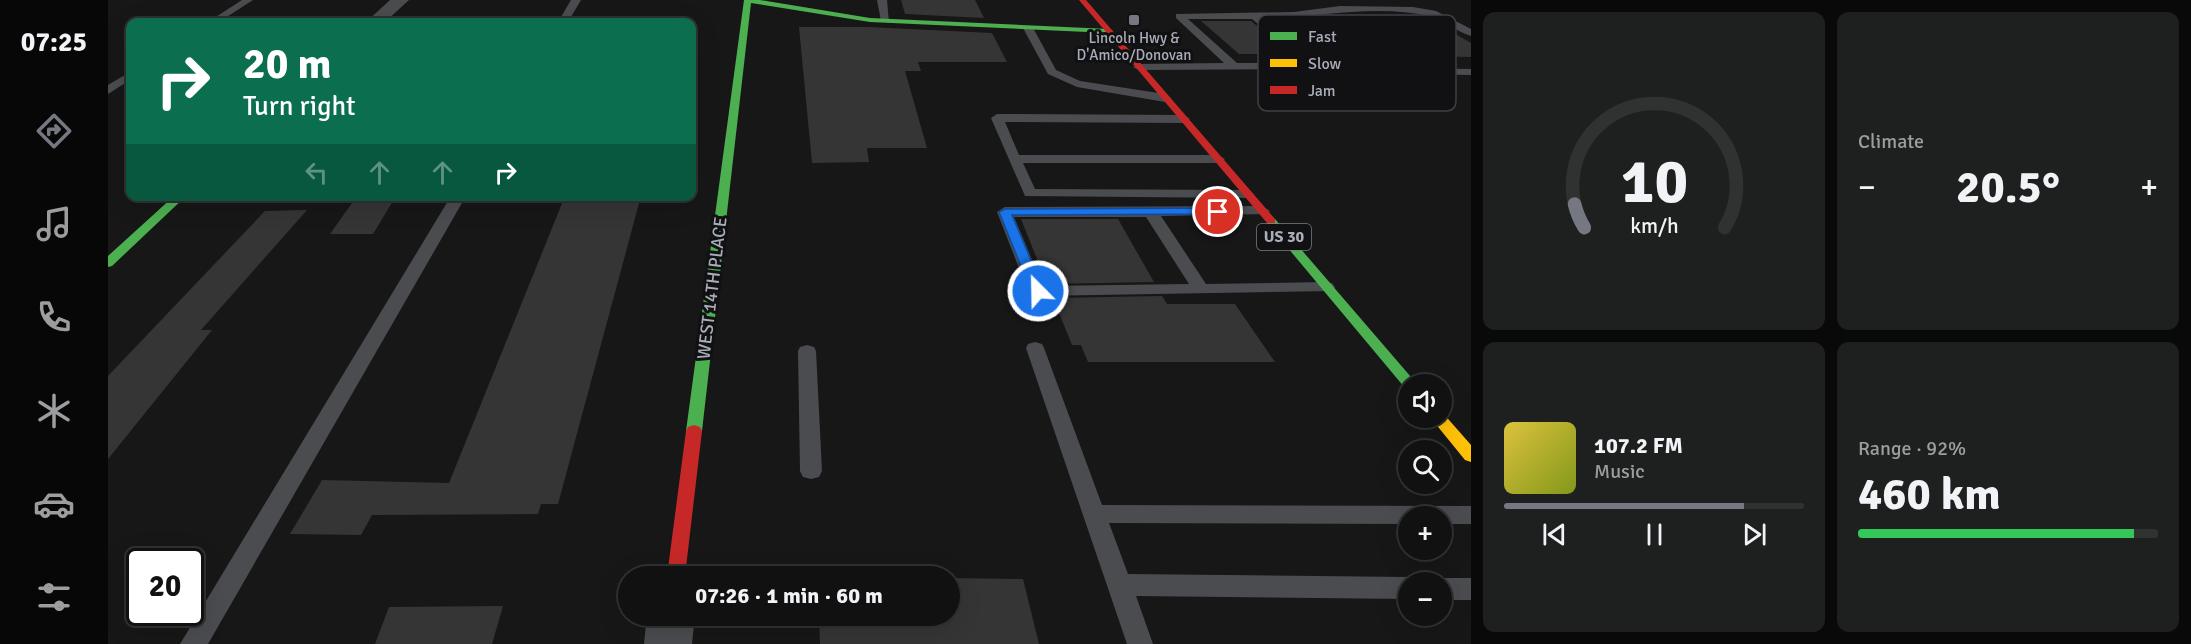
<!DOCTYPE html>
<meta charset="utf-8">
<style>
body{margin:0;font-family:Signika,sans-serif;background:#1e1f1f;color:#f1f3f6;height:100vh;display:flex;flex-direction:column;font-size:22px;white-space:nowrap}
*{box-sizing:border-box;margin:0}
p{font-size:20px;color:#9c9d9f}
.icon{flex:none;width:33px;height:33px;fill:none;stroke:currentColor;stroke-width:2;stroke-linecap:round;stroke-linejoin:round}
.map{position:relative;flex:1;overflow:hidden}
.panel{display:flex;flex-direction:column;gap:12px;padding:12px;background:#090909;width:720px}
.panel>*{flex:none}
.top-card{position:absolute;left:18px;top:18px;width:570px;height:183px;border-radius:12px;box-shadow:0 6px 24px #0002,0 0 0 2px #303131;background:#0b6e4f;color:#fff;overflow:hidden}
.controls{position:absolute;left:1290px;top:374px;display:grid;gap:12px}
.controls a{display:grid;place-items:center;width:54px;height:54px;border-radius:50%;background:#111;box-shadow:0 6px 24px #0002,0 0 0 2px #303131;font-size:30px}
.speed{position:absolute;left:18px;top:548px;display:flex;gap:12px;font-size:30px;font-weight:700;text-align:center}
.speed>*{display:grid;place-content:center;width:78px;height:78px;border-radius:50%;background:#111;box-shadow:0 6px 24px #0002,0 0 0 2px #303131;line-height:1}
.speed .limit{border:3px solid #111;border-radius:9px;background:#fff;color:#111}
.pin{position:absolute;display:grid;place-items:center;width:51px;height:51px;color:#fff;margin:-26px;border:3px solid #fff;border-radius:50%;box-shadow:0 2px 6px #0007}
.me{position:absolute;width:66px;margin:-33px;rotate:337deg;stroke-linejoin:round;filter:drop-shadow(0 0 4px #0008)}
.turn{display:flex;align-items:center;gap:21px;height:126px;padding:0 18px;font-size:27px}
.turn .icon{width:78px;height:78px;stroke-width:2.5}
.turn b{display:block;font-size:42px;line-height:51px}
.lanes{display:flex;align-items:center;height:57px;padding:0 18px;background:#0003;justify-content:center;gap:30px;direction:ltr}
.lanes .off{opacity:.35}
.big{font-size:45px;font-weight:700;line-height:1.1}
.panel .widget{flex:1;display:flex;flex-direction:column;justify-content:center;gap:9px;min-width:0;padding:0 21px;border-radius:12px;background:#1e1f1f}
.panel .dial{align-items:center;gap:0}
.dial svg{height:156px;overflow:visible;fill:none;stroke:#303131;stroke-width:7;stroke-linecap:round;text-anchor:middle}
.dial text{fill:#f1f3f6;stroke:none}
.song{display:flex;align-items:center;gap:18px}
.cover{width:72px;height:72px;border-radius:9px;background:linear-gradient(135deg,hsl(50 70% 55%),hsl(70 70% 35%))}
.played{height:6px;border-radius:3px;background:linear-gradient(90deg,#757880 80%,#303131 80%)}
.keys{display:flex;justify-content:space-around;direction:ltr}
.heat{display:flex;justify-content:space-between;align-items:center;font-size:33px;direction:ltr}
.charge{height:9px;border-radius:4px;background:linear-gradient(90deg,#34c759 92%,#303131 0)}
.panel .tiles{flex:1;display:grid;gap:12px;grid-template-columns:repeat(2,1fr)}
.trip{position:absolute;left:510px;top:566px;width:342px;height:60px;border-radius:30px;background:#111;box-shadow:0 6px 24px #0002,0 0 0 2px #303131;font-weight:700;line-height:60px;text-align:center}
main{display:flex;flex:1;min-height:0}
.dock{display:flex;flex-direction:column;width:108px;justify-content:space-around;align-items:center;background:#070707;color:#9c9d9f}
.dock .icon{width:42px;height:42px}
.dock .on{color:#757880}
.dock b{font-size:27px;color:#f1f3f6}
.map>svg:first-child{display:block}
.building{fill:#353536}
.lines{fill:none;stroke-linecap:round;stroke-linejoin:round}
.lane{fill:#4b4c50;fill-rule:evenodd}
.street{fill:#4b4c50;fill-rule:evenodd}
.fast{fill:#4caf50;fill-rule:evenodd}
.slow{fill:#ffc107;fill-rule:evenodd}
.jam{fill:#c62828;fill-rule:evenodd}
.route{fill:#1a73e8;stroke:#114b97;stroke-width:1.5}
.poi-dot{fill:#757880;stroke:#111113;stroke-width:2}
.labels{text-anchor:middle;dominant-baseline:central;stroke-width:6;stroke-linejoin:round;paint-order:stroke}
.far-poi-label{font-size:15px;fill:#a8adb8;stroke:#111113}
.shield{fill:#111113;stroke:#7b7e86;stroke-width:1.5}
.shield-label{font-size:16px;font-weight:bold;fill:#a8adb8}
.street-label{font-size:18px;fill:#a8adb8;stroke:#111113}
.key{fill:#111113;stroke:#3e4045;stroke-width:1.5}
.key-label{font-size:16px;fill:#a8adb8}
</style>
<main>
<nav class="dock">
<b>07:25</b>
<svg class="icon on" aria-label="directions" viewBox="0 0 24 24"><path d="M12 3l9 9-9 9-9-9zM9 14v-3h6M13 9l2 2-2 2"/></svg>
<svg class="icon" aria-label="music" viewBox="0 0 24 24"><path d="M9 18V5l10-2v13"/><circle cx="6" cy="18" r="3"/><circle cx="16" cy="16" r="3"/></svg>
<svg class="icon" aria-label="phone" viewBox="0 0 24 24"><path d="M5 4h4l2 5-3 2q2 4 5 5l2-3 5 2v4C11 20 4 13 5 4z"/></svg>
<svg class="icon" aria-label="climate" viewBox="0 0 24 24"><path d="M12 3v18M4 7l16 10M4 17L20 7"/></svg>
<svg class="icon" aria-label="car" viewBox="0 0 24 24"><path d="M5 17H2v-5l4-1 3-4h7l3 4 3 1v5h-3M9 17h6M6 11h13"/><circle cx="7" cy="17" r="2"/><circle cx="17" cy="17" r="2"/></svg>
<svg class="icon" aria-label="filters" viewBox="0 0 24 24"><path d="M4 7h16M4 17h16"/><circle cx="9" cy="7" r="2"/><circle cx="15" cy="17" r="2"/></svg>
</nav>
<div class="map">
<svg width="1363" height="644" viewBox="0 0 1363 644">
<rect width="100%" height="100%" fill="#171717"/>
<path class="building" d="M 793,0 L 867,0 L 876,18 L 797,14 Z
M 1257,18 L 1261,21 L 1327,22 L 1363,43 L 1363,57 L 1205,54 L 1162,21 Z
M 1093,21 L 1143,21 L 1184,54 L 1131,54 Z
M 691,27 L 760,27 L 884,33 L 899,62 L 810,62 L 813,71 L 797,71 L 819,148 L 759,148 L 761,162 L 704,163 Z
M 249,196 L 288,196 L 265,234 L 222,234 Z
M 457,196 L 533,196 L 450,504 L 433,504 L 430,514 L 264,515 L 253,535 L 182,534 L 214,480 L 341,483 Z
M 199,210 L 93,330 L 104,330 L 0,459 L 0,376 L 157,211 Z
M 913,219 L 1010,219 L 1046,282 L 939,284 Z
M 1054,296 L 1059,304 L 1127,304 L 1167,362 L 980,362 L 973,345 L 964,345 L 945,298 Z
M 842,578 L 915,579 L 931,644 L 712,644 L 711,615 L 842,615 Z
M 395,606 L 384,644 L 267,644 L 281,607 Z"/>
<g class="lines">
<path class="lane" d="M 134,0 L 145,0 L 111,22 L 100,22 Z
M 463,0 L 473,0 L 460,22 L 450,22 Z
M 769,0 L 779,0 L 781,23 L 773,21 Z
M 1232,6 L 1305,7 L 1328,11 L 1363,29 L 1363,36 C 1348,32 1336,19 1322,16 C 1267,4 1210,17 1156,19 L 1213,63 L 1244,67 L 1363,69 L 1363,75 L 1244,73 L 1210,69 L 1031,70 L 1025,67 L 1031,64 L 1116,63 L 1068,18 L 1068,14 L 1186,12 ZM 1080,19 L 1144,19 L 1199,63 L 1129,63 Z
M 916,26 L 924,26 L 948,70 L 972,81 L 1057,94 L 1063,98 L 1057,102 L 969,87 L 940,74 L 915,28 Z
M 22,72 L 22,80 L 0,94 L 0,85 Z
M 889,114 L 1076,115 L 1082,119 L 1076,123 L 897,122 L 911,155 L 1110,155 L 1117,159 L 1110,163 L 915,163 L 927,189 L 1139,190 L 1146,194 L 1139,198 L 917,196 L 883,118 Z
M 343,196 L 358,196 L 100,644 L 72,644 Z
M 1154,206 L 1162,211 L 1159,214 L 1053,216 L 1098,284 L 1218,282 L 1224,283 L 1227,287 L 1224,291 L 929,296 L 923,295 L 920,291 L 889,212 L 897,207 ZM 906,217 L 1038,217 L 1081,284 L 935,286 Z
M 927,342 L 934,344 L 936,348 L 994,505 L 1363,506 L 1363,524 L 1334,524 L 1334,516 L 1300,516 L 1300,524 L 1001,523 L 1020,574 L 1300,577 L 1310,582 L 1300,582 L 1300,599 L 1028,596 L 1045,644 L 1019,644 L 918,348 L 920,344 Z
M 699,345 L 706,347 L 708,351 L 714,471 L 711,477 L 703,479 L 695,477 L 692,471 L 690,351 L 692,347 Z
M 1334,578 L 1363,578 L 1363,600 L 1334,600 L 1334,582 L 1325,582 Z"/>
<path class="street" d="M 282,0 L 301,0 L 277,22 L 258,22 Z
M 539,615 L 587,615 L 584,644 L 536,644 Z"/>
<path class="fast" d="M 636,0 L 652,0 L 762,18 L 1001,29 L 1005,31 L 1001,33 L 762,22 L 643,3 L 594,431 L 592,435 L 580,435 L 578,431 Z
M 66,196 L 78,196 L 4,266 L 0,267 L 0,256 Z
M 1163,218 L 1167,219 L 1309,384 L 1300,384 L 1300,389 L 1297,388 L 1159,223 L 1159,219 Z"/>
<path class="slow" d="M 1334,412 L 1363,445 L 1363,462 L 1357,460 L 1322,417 L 1334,417 Z"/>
<path class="jam" d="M 971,0 L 978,0 L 1167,219 L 1167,223 L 1159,223 Z
M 586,425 L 592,427 L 594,431 L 577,576 L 559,576 L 578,431 L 580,427 Z"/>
</g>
<path class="route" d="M 1110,208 L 1114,209 L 1114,214 L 904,215 L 936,291 L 930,295 L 923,291 L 891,212 L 897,209 Z"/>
<rect class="poi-dot" x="1020" y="14" width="12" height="12" rx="3"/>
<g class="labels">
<g class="far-poi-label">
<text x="1026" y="38">Lincoln Hwy &amp;<tspan x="1026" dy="17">D'Amico/Donovan</tspan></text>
</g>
<rect class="shield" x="1149" y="224" width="54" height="26" rx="4.5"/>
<g class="shield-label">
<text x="1176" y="237">US 30</text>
</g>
<g class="street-label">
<text transform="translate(604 288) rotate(-83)">WEST 14TH PLACE</text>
</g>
</g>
<rect x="1150" y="15" width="198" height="96" rx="9" class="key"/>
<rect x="1162" y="32" width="27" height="8" fill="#4caf50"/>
<rect x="1162" y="59" width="27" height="8" fill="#ffc107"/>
<rect x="1162" y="86" width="27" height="8" fill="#c62828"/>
<g class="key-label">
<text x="1200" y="42">Fast</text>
<text x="1200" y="69">Slow</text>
<text x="1200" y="96">Jam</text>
</g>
</svg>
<div class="controls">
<a><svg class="icon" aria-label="sound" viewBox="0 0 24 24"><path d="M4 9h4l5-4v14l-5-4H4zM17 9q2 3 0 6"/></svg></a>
<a><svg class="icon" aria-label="search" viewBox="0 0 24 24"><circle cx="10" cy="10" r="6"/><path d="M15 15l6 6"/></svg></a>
<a>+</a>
<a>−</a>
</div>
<div class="speed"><div class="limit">20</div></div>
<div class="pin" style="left:1110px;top:212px;background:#d93025"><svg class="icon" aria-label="arrive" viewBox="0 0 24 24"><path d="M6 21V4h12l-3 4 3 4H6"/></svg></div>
<svg class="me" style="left:930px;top:291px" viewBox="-20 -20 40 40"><circle r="17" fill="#1a73e8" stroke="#fff" stroke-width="3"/><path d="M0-11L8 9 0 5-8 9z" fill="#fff"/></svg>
<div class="trip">07:26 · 1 min · 60 m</div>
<div class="top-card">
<div class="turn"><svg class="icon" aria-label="right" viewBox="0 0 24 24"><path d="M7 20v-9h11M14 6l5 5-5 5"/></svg><div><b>20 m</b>Turn right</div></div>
<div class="lanes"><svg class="icon off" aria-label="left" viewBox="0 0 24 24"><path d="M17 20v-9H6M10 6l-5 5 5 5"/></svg><svg class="icon off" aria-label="ahead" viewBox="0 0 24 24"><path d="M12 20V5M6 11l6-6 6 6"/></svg><svg class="icon off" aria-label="ahead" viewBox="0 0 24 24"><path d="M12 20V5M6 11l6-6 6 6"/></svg><svg class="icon" aria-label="right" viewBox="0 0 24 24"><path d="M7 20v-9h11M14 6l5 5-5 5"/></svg></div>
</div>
</div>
<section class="panel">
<div class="tiles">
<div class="widget dial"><svg viewBox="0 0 100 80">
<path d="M14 69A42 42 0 1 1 86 69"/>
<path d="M14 69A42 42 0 0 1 9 57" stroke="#757880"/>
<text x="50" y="56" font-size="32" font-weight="700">10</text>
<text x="50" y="72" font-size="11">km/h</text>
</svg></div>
<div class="widget"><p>Climate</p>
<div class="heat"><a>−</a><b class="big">20.5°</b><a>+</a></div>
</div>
<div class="widget">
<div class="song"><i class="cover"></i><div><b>107.2 FM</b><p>Music</p></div></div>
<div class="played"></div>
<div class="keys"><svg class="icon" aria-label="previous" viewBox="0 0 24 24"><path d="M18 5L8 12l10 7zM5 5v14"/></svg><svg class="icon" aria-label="pause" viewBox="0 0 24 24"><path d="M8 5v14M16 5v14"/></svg><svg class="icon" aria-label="next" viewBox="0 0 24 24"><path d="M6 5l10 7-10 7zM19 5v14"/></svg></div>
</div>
<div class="widget"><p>Range · 92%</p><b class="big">460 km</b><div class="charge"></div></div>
</div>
</section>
</main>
